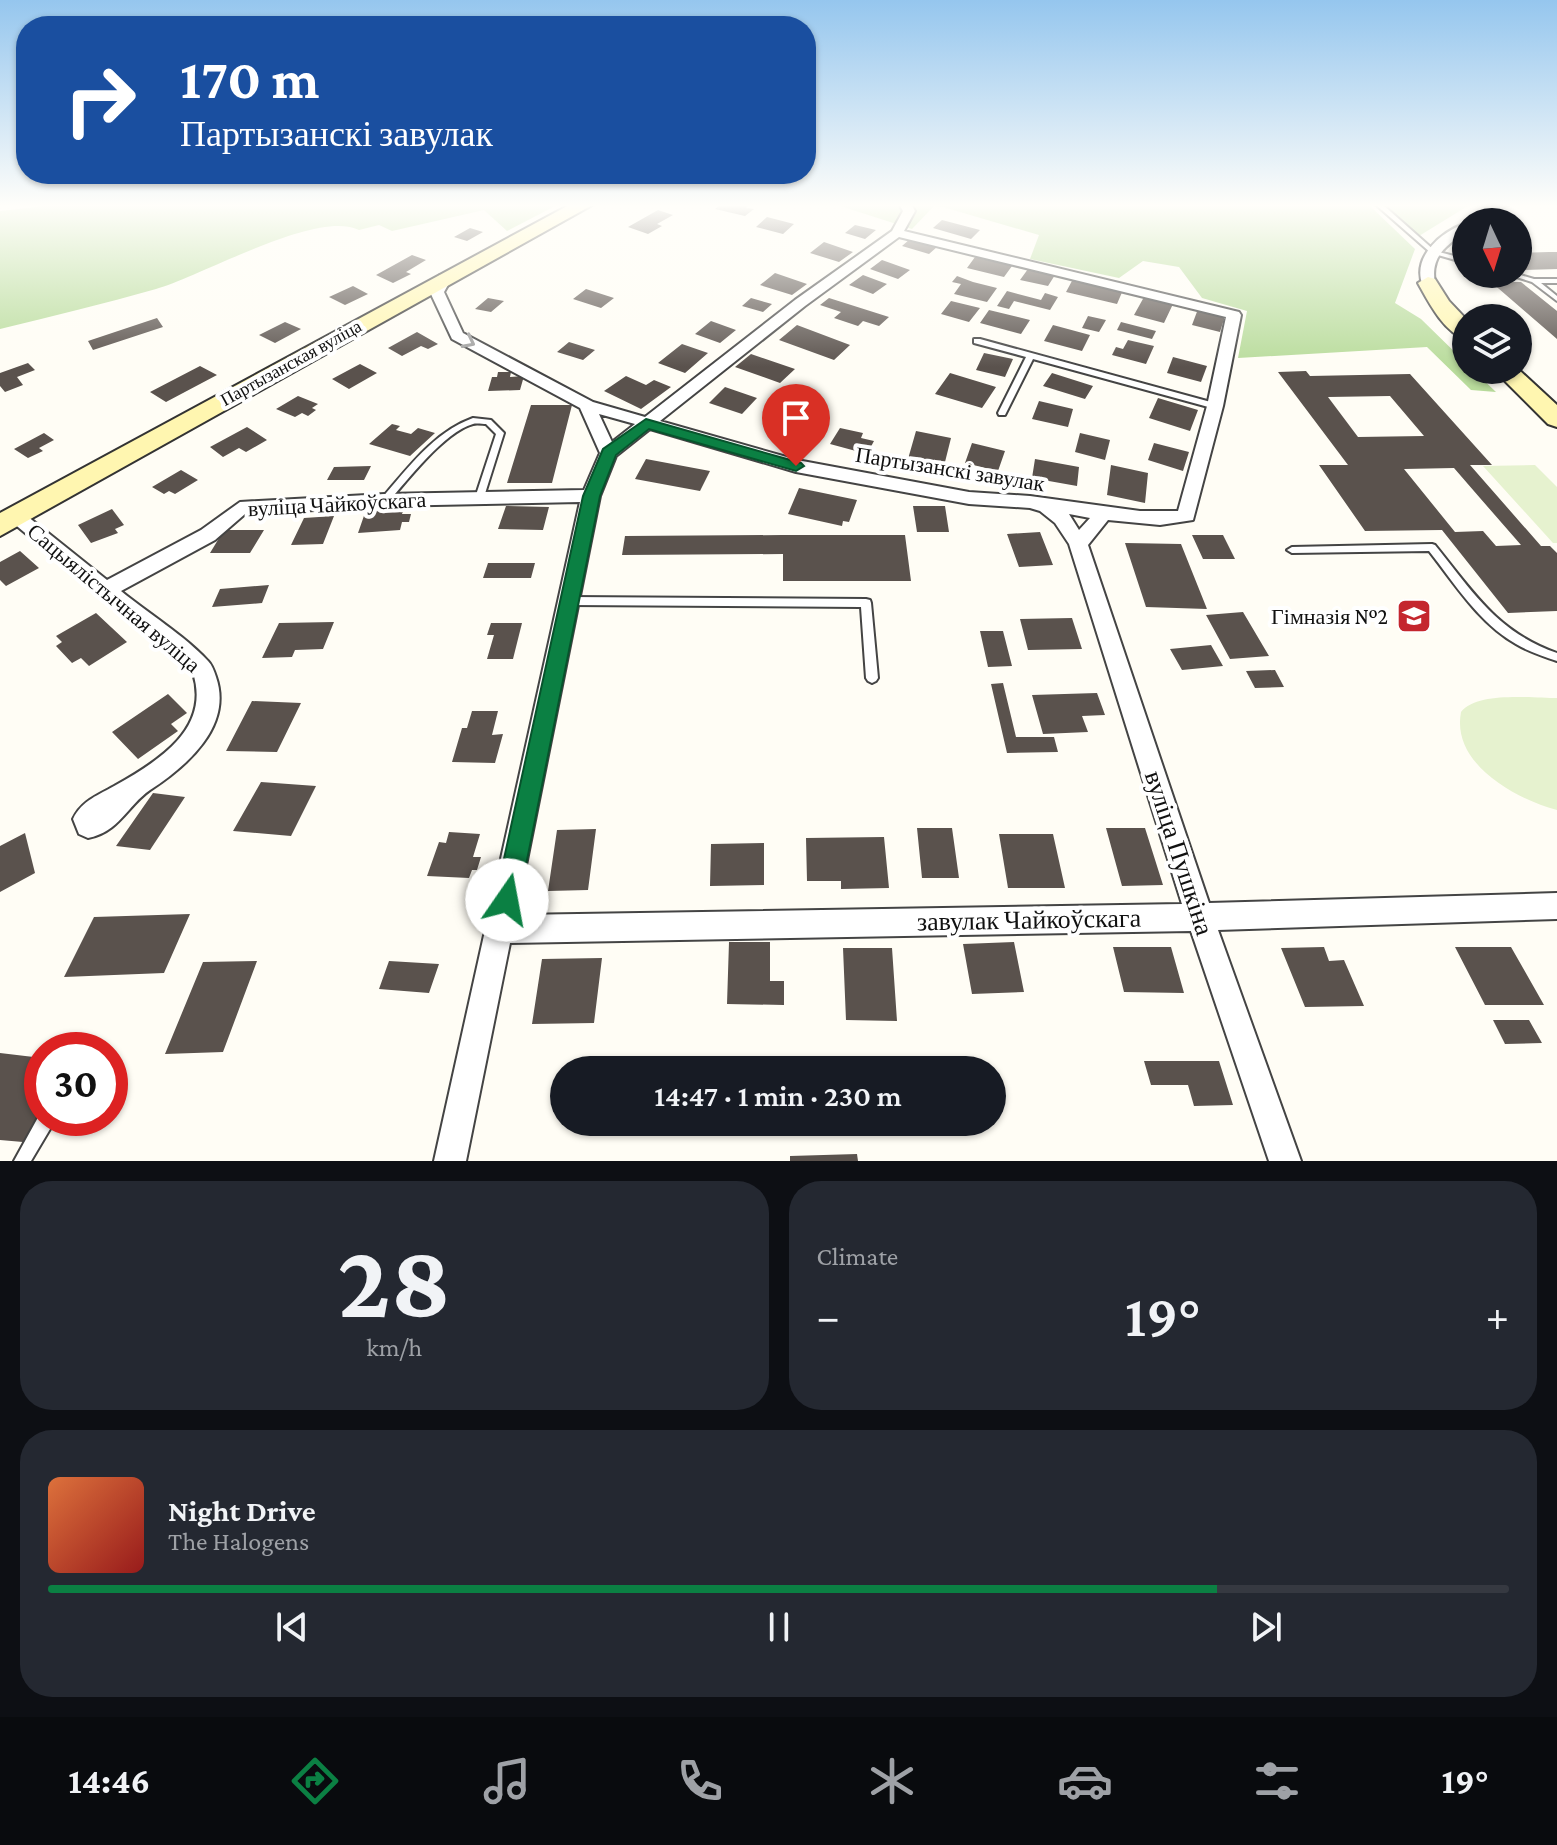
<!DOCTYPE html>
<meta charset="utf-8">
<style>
body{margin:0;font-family:"Crimson Pro",serif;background:#242831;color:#f1f3f6;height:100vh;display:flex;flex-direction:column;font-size:30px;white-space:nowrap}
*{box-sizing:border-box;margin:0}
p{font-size:26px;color:#9ea1a6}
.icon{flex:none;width:44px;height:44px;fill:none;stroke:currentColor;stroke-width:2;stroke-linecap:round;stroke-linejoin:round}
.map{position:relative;height:1161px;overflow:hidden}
.panel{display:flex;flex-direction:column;gap:20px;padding:20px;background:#0d0f14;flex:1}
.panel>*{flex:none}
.top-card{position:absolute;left:16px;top:16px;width:800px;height:168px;border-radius:32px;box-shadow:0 2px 6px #0004;background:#1a4fa0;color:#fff;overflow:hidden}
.needle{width:52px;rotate:176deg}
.buttons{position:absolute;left:1452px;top:208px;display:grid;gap:16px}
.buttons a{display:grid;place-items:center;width:80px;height:80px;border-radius:50%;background:#171b24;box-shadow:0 2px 6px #0004;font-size:40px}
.speed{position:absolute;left:24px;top:1032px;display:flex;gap:16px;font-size:40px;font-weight:700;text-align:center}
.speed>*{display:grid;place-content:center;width:104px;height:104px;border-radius:50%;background:#171b24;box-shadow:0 2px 6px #0004;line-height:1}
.speed .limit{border:12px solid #d22;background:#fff;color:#111}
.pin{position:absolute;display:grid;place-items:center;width:68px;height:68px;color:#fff;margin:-82px -34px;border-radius:50% 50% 50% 0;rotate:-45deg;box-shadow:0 0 8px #0007}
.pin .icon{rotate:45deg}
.me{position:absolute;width:88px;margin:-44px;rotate:12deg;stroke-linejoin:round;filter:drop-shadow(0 0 6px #0008)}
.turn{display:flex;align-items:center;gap:28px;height:168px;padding:0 32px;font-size:36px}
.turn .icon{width:104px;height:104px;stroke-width:2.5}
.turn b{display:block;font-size:56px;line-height:68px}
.big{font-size:60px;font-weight:600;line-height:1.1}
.panel .tile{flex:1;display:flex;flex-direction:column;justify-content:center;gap:12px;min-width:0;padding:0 28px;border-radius:32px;background:#242831}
.panel .dial{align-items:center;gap:0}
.dial b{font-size:104px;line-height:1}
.song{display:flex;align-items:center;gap:24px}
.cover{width:96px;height:96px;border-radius:12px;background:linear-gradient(135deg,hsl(20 70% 55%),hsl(0 70% 35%))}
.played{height:8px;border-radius:4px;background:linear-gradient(90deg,#0b8043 80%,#363941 80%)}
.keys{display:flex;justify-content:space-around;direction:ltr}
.heat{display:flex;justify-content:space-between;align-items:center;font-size:44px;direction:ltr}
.panel .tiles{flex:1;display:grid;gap:20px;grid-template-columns:1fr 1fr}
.tile:last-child{grid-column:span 2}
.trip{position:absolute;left:550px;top:1056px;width:456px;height:80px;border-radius:40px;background:#171b24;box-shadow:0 2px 6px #0004;font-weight:600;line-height:80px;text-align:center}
.tab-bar{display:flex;height:128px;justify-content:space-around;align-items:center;background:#090b0e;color:#9ea1a6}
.tab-bar .icon{width:56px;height:56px}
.tab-bar .active{color:#0b8043}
.tab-bar b{font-size:36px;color:#f1f3f6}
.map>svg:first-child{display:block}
.forest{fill:#b9dc9c}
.pitch{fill:#e6f2cf}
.building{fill:#5a524d;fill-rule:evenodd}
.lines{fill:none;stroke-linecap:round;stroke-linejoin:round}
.lane-casing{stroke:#444;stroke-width:4}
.street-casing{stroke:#444;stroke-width:4}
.secondary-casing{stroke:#333;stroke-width:4}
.lane{fill:#fff;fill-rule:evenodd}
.street{fill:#fff;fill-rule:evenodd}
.secondary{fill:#fff6b0;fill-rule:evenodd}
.oneway{stroke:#a0a0a0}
.route{fill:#0b8043;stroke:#07532c;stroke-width:2}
.labels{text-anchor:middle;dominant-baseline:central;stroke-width:8;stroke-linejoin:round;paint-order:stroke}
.far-street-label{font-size:18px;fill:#111;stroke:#fff}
.street-label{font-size:22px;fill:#111;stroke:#fff}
.poi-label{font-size:22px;fill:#111;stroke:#fff;text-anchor:end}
.near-street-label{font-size:26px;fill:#111;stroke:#fff}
</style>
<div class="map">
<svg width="1557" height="1161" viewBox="0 0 1557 1161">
<rect width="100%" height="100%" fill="#fffdf5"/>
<path class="forest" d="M 63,204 L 559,204 L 507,231 L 484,210 L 392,231 L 379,225 L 359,230 C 317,209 202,276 156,289 C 104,304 52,316 0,329 L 0,211 Z
M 834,204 L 1368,204 L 1415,249 L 1395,303 L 1421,319 L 1466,363 L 1466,370 L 1473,370 L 1496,392 L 1471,390 L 1427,347 L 1238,358 L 1247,311 L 1202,298 L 1179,267 L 1143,261 L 1119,278 L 1030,259 L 1039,235 L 943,207 L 934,206 L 912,229 Z
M 1385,204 L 1471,204 L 1419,236 Z"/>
<path class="pitch" d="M 1535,465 L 1557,487 L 1557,543 L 1553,543 L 1483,466 Z
M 1557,698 L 1557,810 C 1516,799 1451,764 1461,712 C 1477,691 1532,698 1557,698 Z"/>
<path class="building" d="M 721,204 L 750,204 L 746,208 L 754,209 L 745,216 L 715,209 Z
M 658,210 L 673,215 L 657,224 L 662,226 L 648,234 L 628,227 Z
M 767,217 L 794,224 L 783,234 L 756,227 Z
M 942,220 L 980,230 L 971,239 L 933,228 Z
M 855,225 L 876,230 L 865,239 L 845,233 Z
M 470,228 L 483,232 L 467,241 L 454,237 Z
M 910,239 L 937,247 L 929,254 L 902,246 Z
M 824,242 L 853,252 L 839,262 L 810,253 Z
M 1549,252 L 1557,252 L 1557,269 L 1524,270 L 1518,265 L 1518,253 Z
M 412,255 L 426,260 L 406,272 L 411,274 L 393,283 L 376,275 Z
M 975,257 L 1012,266 L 1004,277 L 967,268 Z
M 882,260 L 910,270 L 898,279 L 870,269 Z
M 1028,269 L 1055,275 L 1048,286 L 1020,280 Z
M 775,273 L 807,284 L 792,295 L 760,285 Z
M 863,275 L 887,284 L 873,294 L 849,285 Z
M 957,276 L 973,282 L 997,288 L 987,302 L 954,294 L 961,284 L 952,282 Z
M 1073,279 L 1123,290 L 1117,304 L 1066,292 Z
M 1491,282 L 1521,282 L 1557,311 L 1557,339 Z
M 353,286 L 368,294 L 345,305 L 329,297 Z
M 586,289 L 614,298 L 601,308 L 573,299 Z
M 1007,291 L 1041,300 L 1045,293 L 1058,297 L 1050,310 L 1014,301 L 1009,309 L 997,306 Z
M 1144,297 L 1173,304 L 1164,323 L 1134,315 Z
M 488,298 L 504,301 L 491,312 L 475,309 Z
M 751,298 L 772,304 L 763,312 L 742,306 Z
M 829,298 L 889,317 L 879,326 L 863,321 L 858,326 L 834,318 L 841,312 L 820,305 Z
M 951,301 L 980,308 L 969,322 L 941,314 Z
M 1198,309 L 1225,316 L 1220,332 L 1192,325 Z
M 989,310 L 1030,320 L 1021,334 L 980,323 Z
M 1088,316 L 1106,320 L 1099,332 L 1082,328 Z
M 157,318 L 163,327 L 93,350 L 88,341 Z
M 711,321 L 736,330 L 720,343 L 695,334 Z
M 285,322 L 301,329 L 275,343 L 259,335 Z
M 1121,322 L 1156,331 L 1152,339 L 1117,330 Z
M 797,325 L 850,345 L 834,360 L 779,340 Z
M 1053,325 L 1090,335 L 1082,351 L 1044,341 Z
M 417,332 L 438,344 L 428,349 L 421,346 L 402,356 L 388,348 Z
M 1128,340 L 1154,346 L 1146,364 L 1112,355 L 1116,347 L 1123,349 Z
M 569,342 L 595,350 L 583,360 L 557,352 Z
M 682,344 L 708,353 L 685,373 L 658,363 Z
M 984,353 L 1013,359 L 1005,377 L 976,370 Z
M 751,354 L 795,369 L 780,383 L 735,367 Z
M 1173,357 L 1207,366 L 1201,382 L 1167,373 Z
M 28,363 L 35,370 L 17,377 L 23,385 L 5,392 L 0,386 L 0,373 Z
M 360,364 L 377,373 L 349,389 L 332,379 Z
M 200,366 L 217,375 L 166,402 L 150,392 Z
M 1306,371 L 1310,376 L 1410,374 L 1492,465 L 1470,465 L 1541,546 L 1550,546 L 1557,553 L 1557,611 L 1508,613 L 1442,530 L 1365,531 L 1319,465 L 1348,465 L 1278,372 ZM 1390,396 L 1424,436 L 1358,437 L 1328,397 ZM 1454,468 L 1480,498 L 1521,545 L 1496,546 L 1483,531 L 1455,532 L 1404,469 Z
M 498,372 L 511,372 L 510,377 L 524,376 L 520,390 L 488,391 L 492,377 L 497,377 Z
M 950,373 L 996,387 L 982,408 L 935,394 Z
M 1052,373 L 1093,386 L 1085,399 L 1043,386 Z
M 626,376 L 646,385 L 654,380 L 671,387 L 641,409 L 604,391 Z
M 725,387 L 757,398 L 742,414 L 709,403 Z
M 298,396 L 318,404 L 312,408 L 316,410 L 308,416 L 302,413 L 295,417 L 276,409 Z
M 1158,398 L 1198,410 L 1190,431 L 1149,418 Z
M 1039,401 L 1073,409 L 1068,427 L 1032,419 Z
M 788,403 L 799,407 L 783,424 L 772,420 Z
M 531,405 L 572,405 L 552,483 L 507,483 Z
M 811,406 L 816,408 L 797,429 L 785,425 L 800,408 L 807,410 Z
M 392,424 L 400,426 L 396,430 L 411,434 L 418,428 L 435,433 L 410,456 L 369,444 Z
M 247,427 L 267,440 L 246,452 L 239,448 L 223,457 L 210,447 Z
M 840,428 L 863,433 L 861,438 L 874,441 L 867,454 L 830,444 Z
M 916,431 L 951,438 L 944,466 L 908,459 Z
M 44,433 L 54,440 L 39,448 L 43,451 L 28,458 L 14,449 Z
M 1080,433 L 1110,440 L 1105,460 L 1075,452 Z
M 972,443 L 1005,451 L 998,471 L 965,463 Z
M 1154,443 L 1189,452 L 1183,471 L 1148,460 Z
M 646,459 L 710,471 L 700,491 L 635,479 Z
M 1035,459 L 1079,467 L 1077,486 L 1032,478 Z
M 1111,465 L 1148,473 L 1145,503 L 1107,495 Z
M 371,466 L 364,480 L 327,480 L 334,467 Z
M 181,470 L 198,480 L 175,494 L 169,491 L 164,494 L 152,487 Z
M 799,488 L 857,500 L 849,522 L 843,521 L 842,526 L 788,514 Z
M 506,506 L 549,507 L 543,530 L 498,529 Z
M 913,506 L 945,506 L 949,532 L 917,532 Z
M 404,508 L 402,514 L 411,514 L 409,522 L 402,522 L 400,530 L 358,533 L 366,510 Z
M 112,509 L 124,525 L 115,529 L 118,533 L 91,543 L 78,525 Z
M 334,516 L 323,544 L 291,545 L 304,518 Z
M 224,530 L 264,530 L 250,553 L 210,553 Z
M 1040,532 L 1053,565 L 1019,567 L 1007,534 Z
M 783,535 L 905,535 L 911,581 L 783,581 L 783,554 L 622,555 L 625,536 Z
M 1192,535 L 1223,535 L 1235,559 L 1203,559 Z
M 1125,543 L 1181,544 L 1207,609 L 1146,607 Z
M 20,551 L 39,568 L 6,586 L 0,580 L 0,562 Z
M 488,563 L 535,563 L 531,578 L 483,578 Z
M 269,585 L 262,603 L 212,607 L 220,589 Z
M 1243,612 L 1269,656 L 1230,659 L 1206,615 Z
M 96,613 L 127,642 L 89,666 L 81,658 L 72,663 L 56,646 L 62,642 L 56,636 Z
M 1072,618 L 1082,649 L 1028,650 L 1020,619 Z
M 334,622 L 323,649 L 295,650 L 292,657 L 262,658 L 279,623 Z
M 491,623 L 522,623 L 513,659 L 487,659 L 494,635 L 487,635 Z
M 980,631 L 1003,631 L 1012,666 L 988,667 Z
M 1211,645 L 1223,666 L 1182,670 L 1170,649 Z
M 1275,670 L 1284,687 L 1255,688 L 1246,671 Z
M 1003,683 L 1016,737 L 1054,737 L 1058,752 L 1007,753 L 991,684 Z
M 1097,693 L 1105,715 L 1082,716 L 1088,732 L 1043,734 L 1032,695 Z
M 168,694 L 187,713 L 171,724 L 178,731 L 138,759 L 112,732 Z
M 252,701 L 301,703 L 277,752 L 226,751 Z
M 472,711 L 498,711 L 492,735 L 503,734 L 495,763 L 452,762 L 462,728 L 467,728 Z
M 261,782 L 316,786 L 291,836 L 233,831 Z
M 153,793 L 185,797 L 150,850 L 116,846 Z
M 917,828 L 952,828 L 959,878 L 922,878 Z
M 1106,828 L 1145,828 L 1163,885 L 1122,886 Z
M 596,829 L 588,890 L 548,891 L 557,830 Z
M 449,832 L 480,834 L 473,857 L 481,857 L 477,870 L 472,870 L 469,878 L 427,876 L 439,842 L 446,843 Z
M 25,833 L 35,873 L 0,892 L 0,846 Z
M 999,834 L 1053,834 L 1065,888 L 1008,888 Z
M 884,837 L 889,888 L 841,889 L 841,881 L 807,881 L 806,838 Z
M 764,843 L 764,885 L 710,886 L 711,844 Z
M 190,914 L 164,973 L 64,977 L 94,917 Z
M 729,942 L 770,942 L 770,981 L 784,981 L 784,1005 L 727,1004 Z
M 1014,942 L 1024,992 L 972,994 L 963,944 Z
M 1113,947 L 1171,947 L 1184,993 L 1124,992 Z
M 1324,947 L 1329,961 L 1344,960 L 1364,1006 L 1305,1007 L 1281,948 Z
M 1455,947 L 1511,947 L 1544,1005 L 1485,1005 Z
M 843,948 L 892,948 L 897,1021 L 846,1020 Z
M 602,958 L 594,1023 L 532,1024 L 542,959 Z
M 257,961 L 223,1052 L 165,1054 L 203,962 Z
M 389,961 L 439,964 L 429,993 L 379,989 Z
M 1493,1020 L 1529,1020 L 1542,1043 L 1505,1044 Z
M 0,1053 L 42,1058 L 42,1109 L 23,1142 L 0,1140 Z
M 1144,1061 L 1219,1061 L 1233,1105 L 1194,1106 L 1188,1085 L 1151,1085 Z
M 857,1154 L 858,1161 L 790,1161 L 790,1156 Z"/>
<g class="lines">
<g class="lane-casing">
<path id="lane" d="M 1375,204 L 1382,204 L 1435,251 L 1466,259 L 1466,263 L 1431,253 Z
M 1507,274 L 1517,274 L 1534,279 L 1557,279 L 1557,283 L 1541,283 L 1557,296 L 1557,301 L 1532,282 Z
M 974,339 L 980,339 L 1218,404 L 1219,406 L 1215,408 L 1212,408 L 1033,359 L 1005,415 L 999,415 L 998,413 L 1026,357 L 974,343 Z
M 473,418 L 491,420 L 504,433 L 483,500 L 480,501 L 475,498 L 496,434 L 486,424 C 483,424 476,423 473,424 C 444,432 408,480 388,502 L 382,502 L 380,500 L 382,498 C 408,468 434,432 473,418 Z
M 1432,544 L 1435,545 C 1473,592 1497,632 1557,653 L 1557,661 C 1543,656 1529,652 1516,644 C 1479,623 1455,584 1429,551 L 1292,553 L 1287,550 L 1292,547 Z
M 570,597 L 866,599 L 870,600 L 871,603 L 878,678 L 876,681 L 872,683 L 868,681 L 866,678 L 861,607 L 570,605 L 566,604 L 565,601 L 566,598 Z
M 41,1112 L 42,1118 L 55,1118 L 53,1124 L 31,1161 L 14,1161 Z"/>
</g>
<g class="street-casing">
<path id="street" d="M 899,204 L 911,204 L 915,211 L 904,231 L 1239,312 L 1241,315 L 1223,406 L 1193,520 L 1160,525 L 1108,520 L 1088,545 L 1209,903 L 1557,893 L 1557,919 L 1218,930 L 1301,1161 L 1269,1161 L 1191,931 L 510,943 L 466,1161 L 434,1161 L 580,502 L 385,506 L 245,514 L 215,540 L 121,591 C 148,613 185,636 208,661 C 212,665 214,671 216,677 C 233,726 187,766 150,790 C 127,806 119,832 88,838 L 79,834 L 73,819 C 82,800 99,795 116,785 C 159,761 211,728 193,673 L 6,517 L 15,511 L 22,512 L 107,580 L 201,530 L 240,502 L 385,494 L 584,490 L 600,453 L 580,408 L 452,339 L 430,292 L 440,275 L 452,278 L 444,292 L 463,333 L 593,402 L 645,417 L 795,300 L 892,231 L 903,211 ZM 899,237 L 1226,317 L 1207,406 L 1178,511 L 1140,511 L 1030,496 L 969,492 L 797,460 L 660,421 L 805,306 ZM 599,414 L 635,424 L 612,442 ZM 650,429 L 796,472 L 969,504 L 1030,508 L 1040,511 L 1055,523 L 1069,544 L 1182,904 L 516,915 L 600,496 L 616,456 ZM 1069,514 L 1090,518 L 1079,530 Z
M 1493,204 L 1508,204 L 1482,222 L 1467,222 Z
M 1466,223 L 1466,232 C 1446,245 1430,257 1435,283 L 1423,286 C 1411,257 1441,232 1466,223 Z"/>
</g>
<g class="secondary-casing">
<path id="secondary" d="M 571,204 L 594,204 L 0,536 L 0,513 Z
M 1428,277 L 1435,279 L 1449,301 L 1466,319 L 1466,339 C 1444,333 1428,301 1418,283 Z
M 1518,369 L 1557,405 L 1557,427 L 1548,424 L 1494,370 Z"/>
</g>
<use href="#lane" class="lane"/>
<use href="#street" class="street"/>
<use href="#secondary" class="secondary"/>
</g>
<defs><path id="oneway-chevron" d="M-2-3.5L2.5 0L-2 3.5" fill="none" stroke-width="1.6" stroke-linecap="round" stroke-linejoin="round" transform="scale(2)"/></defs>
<use class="oneway" href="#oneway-chevron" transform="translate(469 342) rotate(27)"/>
<linearGradient id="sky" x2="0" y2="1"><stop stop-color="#95c6ee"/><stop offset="0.56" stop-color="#fffefa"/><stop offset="1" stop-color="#fffefa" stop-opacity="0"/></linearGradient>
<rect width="1557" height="367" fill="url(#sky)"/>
<path class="route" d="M 646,419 L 801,463 L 804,466 L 796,471 L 649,429 L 616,455 L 600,496 L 519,900 L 516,908 L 507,912 L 499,908 L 495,900 L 583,496 L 603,449 Z"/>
<defs>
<g id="school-square" transform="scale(1.8)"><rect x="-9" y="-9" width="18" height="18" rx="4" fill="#c4262e" stroke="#fff"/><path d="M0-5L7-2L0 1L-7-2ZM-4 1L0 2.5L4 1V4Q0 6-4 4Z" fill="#fff"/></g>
</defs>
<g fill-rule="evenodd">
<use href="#school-square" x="1414" y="616"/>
</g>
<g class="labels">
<g class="far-street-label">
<text transform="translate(291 363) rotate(-29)">Партызанская вуліца</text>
</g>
<g class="street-label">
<text transform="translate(950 469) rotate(9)">Партызанскі завулак</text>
<text transform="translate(337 504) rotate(-3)">вуліца Чайкоўскага</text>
<text transform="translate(114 598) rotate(40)">Сацыялістычная вуліца</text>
</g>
<g class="poi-label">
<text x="1388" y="616">Гімназія №2</text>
</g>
<g class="near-street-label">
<text transform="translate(1179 853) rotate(72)">вуліца Пушкіна</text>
<text transform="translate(1029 920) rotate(-1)">завулак Чайкоўскага</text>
</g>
</g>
</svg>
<div class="buttons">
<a><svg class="needle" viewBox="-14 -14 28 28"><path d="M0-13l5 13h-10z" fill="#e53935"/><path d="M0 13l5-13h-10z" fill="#9ea1a6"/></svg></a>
<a><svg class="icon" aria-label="layers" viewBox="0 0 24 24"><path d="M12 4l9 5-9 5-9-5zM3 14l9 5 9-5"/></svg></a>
</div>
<div class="speed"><div class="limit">30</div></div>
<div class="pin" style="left:796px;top:466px;background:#d93025"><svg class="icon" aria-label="arrive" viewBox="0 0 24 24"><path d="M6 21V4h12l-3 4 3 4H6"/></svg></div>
<svg class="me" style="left:507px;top:900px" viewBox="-20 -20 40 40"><circle r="19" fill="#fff"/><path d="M0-13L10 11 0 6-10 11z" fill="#0b8043"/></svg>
<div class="trip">14:47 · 1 min · 230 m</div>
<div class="top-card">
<div class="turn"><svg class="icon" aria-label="right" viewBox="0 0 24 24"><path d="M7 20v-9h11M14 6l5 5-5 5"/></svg><div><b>170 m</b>Партызанскі завулак</div></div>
</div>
</div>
<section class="panel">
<div class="tiles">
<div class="tile dial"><b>28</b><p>km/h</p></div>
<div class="tile"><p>Climate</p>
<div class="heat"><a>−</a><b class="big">19°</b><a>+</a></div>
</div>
<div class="tile">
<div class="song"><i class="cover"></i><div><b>Night Drive</b><p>The Halogens</p></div></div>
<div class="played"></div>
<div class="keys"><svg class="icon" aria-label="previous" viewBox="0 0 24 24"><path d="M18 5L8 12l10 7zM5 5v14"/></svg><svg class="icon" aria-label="pause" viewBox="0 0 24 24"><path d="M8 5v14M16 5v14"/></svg><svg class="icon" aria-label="next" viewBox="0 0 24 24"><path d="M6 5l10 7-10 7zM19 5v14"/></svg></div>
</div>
</div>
</section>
<nav class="tab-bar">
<b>14:46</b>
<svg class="icon active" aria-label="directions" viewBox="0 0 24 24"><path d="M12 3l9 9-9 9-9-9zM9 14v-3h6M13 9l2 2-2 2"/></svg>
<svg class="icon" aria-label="music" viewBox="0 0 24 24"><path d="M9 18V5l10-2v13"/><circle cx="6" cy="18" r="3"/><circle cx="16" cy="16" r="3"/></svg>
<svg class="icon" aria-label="phone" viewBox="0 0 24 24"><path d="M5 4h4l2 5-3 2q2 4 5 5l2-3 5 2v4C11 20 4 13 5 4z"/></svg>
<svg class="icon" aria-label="climate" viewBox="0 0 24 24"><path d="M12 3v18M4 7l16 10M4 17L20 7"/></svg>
<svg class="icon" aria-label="car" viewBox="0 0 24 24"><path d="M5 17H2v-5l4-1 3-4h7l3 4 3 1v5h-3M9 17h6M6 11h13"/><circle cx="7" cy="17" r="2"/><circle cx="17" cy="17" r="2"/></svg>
<svg class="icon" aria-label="filters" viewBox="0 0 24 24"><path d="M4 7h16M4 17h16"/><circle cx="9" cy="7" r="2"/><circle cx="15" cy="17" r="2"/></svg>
<b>19°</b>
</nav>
